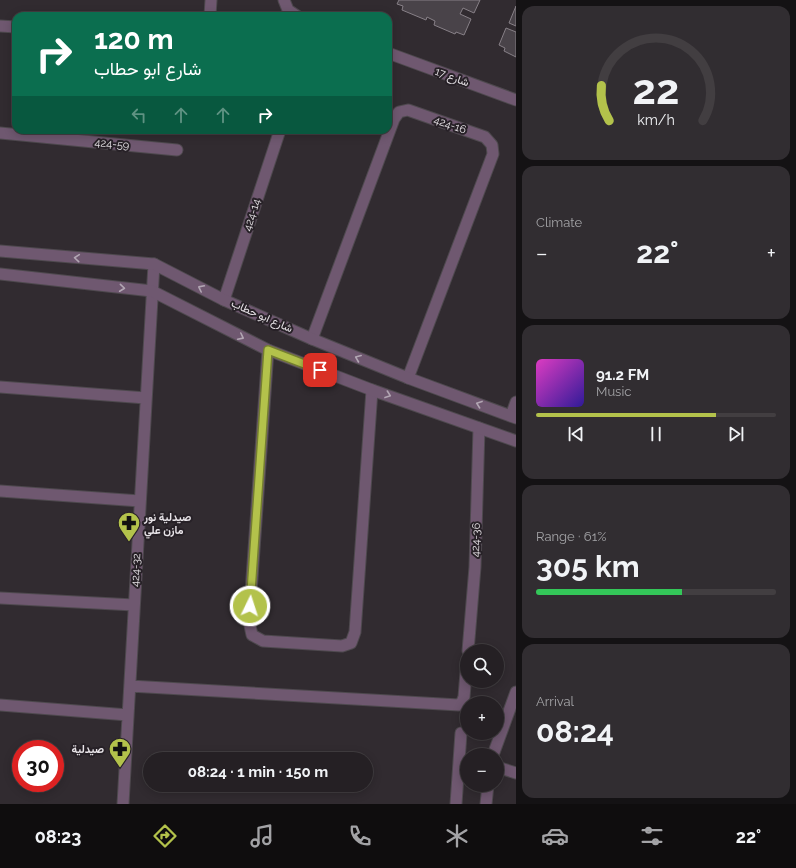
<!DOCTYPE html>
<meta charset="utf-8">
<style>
body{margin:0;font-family:Raleway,Vazirmatn,sans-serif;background:#312d31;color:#f1f3f6;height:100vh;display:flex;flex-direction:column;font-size:15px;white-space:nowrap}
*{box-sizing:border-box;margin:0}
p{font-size:13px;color:#a3a3a6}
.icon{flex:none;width:22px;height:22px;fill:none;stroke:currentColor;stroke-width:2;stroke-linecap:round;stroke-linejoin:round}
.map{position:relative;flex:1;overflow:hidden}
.sheet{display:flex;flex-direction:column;gap:6px;padding:6px;background:#141214;width:280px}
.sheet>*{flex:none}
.hud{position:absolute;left:12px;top:12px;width:380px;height:122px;border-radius:12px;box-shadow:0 2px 10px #0003,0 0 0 1px #423e41;background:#0b6e4f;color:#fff;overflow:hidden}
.fabs{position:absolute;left:460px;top:644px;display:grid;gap:8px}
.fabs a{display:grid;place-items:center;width:44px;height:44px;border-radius:50%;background:#252024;box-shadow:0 2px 10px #0003,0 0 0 1px #423e41;font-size:20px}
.speed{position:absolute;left:12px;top:740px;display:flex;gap:8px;font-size:20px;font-weight:700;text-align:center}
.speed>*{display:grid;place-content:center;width:52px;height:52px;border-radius:50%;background:#252024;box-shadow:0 2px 10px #0003,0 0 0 1px #423e41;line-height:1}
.speed .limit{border:6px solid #d22;background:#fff;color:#111}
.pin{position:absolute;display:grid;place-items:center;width:34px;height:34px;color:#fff;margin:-17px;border-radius:8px;box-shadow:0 2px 6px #0006}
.me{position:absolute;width:44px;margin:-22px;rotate:4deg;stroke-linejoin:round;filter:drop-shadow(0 0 3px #0008)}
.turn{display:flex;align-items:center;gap:14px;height:84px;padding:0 16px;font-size:18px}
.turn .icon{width:52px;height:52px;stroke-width:2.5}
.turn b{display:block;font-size:28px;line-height:34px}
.lanes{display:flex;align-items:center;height:38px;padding:0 16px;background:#0003;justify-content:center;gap:20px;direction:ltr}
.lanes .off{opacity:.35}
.big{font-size:30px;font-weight:700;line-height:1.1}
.sheet .tile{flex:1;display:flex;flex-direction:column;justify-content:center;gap:6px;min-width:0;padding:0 14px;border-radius:12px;background:#312d31}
.sheet .dial{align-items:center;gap:0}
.dial svg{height:104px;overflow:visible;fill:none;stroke:#423e41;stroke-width:7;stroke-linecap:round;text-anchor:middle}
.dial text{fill:#f1f3f6;stroke:none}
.song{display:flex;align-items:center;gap:12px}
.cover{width:48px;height:48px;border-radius:6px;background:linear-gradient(135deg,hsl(310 70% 55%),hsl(250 70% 35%))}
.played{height:4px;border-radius:2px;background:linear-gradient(90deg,#b3c24b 75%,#423e41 75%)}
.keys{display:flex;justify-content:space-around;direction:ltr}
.heat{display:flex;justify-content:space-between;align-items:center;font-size:22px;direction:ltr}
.charge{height:6px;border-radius:3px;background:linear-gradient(90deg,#34c759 61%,#423e41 0)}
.trip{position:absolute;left:143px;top:752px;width:230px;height:40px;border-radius:20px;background:#252024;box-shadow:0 2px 10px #0003,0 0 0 1px #423e41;font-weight:700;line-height:40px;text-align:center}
.menu{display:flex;height:64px;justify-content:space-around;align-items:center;background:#0f0d0e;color:#a3a3a6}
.menu .icon{width:28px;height:28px}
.menu .current{color:#b3c24b}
.menu b{font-size:18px;color:#f1f3f6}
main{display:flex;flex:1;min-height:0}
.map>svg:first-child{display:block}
.building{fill:#494349;stroke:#878087}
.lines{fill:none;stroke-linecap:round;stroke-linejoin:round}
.minor-casing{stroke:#4e494e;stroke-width:13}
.tertiary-casing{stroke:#4e494e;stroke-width:13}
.minor{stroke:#6f5870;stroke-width:11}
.tertiary{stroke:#6f5870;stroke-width:11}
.oneway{stroke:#b2a6b3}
.route-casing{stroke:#747e31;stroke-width:10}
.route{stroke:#b3c24b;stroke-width:7}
.labels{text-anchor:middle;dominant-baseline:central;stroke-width:4;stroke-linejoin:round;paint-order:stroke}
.street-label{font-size:11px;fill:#e9e5e9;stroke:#272127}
.poi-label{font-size:11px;font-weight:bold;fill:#e9e5e9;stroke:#272127;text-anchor:start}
</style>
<main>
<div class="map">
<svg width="516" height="804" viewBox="0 0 516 804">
<rect width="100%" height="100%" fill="#312b30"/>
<path class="building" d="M 399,0 L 480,0 L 474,13 L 463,8 L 460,14 L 471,19 L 464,35 L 456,32 L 455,34 L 434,25 L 435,21 L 427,17 L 426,20 L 402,10 L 403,6 L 397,4 Z
M 516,6 L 516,26 L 509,23 Z
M 506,28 L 516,32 L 516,57 L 504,51 L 505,48 L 499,45 Z"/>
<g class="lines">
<g class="minor-casing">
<path id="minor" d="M 284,0 L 288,10 L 297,16
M 210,16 L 211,0
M 0,26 L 16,27
M 388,53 L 516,100
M 0,133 L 177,150
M 224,300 L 280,130
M 312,339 L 394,119 L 399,112 L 408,110 L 485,137 L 492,145 L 493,154 L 408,378
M 268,350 L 249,621 L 252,635 L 263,641 L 342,646 L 351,643 L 355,632 L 372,390
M 0,387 L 146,398
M 511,416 L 516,402
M 0,491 L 140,501
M 0,598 L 134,605
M 468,651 L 475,567 L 479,428
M 130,686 L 459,705 L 462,702 L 464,697 L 467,660
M 0,705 L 128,715
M 493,755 L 516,692
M 497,767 L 516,773
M 123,804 L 154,264
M 456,804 L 461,733
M 486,804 L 488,785"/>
</g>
<g class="tertiary-casing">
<path id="tertiary" d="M 0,251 L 154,264 L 224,300 L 312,339 L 408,378 L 516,418
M 0,274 L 152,291 L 268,350 L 372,390 L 516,441"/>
</g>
<use href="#minor" class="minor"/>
<use href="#tertiary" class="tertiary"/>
</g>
<defs><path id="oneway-chevron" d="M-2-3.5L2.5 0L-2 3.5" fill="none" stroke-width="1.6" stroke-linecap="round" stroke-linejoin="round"/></defs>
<g class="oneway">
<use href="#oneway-chevron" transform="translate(77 258) rotate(-175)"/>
<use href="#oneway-chevron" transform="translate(122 288) rotate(6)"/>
<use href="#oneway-chevron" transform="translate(201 288) rotate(-153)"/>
<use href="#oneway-chevron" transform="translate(241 337) rotate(27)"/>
<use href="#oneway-chevron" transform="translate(358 358) rotate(-158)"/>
<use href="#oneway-chevron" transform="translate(388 395) rotate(20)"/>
<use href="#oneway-chevron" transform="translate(479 404) rotate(-160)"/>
</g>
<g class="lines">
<g class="route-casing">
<path id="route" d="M 250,606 L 268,350 L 320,370"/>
</g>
<use href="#route" class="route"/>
</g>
<defs>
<g id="pharmacy-pin" transform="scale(1.15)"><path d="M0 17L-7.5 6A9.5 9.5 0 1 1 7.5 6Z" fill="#b3c24b" stroke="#272127"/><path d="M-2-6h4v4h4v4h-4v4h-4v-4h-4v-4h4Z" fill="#111"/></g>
</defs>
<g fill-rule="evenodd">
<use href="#pharmacy-pin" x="129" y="523"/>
<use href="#pharmacy-pin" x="120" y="749"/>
</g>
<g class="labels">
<g class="street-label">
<text transform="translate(452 77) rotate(20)">شارع 17</text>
<text transform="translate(450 125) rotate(19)">424-16</text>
<text transform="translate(112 144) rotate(5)">424-59</text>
<text transform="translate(252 215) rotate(-72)">424-14</text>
<text transform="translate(262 316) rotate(24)">شارع ابو حطاب</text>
<text transform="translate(476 540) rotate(-88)">424-36</text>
<text transform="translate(136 570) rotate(-87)">424-32</text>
</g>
<g class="poi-label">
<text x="144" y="517">صيدلية نور<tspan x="144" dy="13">مازن علي</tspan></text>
<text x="104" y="749" text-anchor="end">صيدلية</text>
</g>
</g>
</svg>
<div class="fabs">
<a><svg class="icon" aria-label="search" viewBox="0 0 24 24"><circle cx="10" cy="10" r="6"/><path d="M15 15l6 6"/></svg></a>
<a>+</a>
<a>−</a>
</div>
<div class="speed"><div class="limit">30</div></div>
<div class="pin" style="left:320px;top:370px;background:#d93025"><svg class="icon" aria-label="arrive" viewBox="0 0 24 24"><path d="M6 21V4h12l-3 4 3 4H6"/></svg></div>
<svg class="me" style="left:250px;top:606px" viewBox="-20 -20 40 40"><circle r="17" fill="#b3c24b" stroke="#fff" stroke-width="3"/><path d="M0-11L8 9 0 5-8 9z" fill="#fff"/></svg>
<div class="trip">08:24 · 1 min · 150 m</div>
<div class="hud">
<div class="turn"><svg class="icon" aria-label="right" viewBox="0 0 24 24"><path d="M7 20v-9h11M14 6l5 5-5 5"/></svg><div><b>120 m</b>شارع ابو حطاب</div></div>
<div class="lanes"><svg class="icon off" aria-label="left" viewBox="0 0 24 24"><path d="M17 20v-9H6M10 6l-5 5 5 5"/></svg><svg class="icon off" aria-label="ahead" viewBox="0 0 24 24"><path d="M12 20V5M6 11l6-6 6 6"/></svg><svg class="icon off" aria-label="ahead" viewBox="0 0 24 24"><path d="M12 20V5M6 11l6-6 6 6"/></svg><svg class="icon" aria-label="right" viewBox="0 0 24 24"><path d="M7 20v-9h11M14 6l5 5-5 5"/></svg></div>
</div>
</div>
<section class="sheet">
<div class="tile dial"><svg viewBox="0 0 100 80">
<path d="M14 69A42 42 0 1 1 86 69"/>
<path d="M14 69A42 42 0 0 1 8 42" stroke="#b3c24b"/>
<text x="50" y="56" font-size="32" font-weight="700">22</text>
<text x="50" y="72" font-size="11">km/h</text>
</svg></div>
<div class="tile"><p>Climate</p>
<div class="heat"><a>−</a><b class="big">22°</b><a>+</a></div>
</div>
<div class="tile">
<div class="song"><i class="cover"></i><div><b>91.2 FM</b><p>Music</p></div></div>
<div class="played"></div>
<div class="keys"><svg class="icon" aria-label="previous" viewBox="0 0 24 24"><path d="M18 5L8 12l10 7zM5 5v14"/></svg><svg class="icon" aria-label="pause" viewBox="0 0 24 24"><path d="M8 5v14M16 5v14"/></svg><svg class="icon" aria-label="next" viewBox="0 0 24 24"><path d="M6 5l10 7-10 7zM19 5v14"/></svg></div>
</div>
<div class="tile"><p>Range · 61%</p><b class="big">305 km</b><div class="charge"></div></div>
<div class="tile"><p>Arrival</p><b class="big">08:24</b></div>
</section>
</main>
<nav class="menu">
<b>08:23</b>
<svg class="icon current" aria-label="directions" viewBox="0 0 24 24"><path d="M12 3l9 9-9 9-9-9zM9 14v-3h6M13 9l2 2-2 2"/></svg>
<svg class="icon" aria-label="music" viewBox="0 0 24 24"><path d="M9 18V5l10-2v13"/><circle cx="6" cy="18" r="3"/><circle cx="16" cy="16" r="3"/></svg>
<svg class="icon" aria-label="phone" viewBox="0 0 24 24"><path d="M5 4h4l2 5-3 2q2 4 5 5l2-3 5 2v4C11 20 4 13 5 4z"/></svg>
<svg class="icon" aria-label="climate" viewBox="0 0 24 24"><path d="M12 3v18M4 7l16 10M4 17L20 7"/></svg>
<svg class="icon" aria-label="car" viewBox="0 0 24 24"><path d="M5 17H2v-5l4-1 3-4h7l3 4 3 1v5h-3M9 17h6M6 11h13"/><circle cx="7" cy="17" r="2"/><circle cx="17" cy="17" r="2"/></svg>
<svg class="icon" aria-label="filters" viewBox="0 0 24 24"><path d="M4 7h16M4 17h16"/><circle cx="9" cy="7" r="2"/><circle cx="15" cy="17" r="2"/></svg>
<b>22°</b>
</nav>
